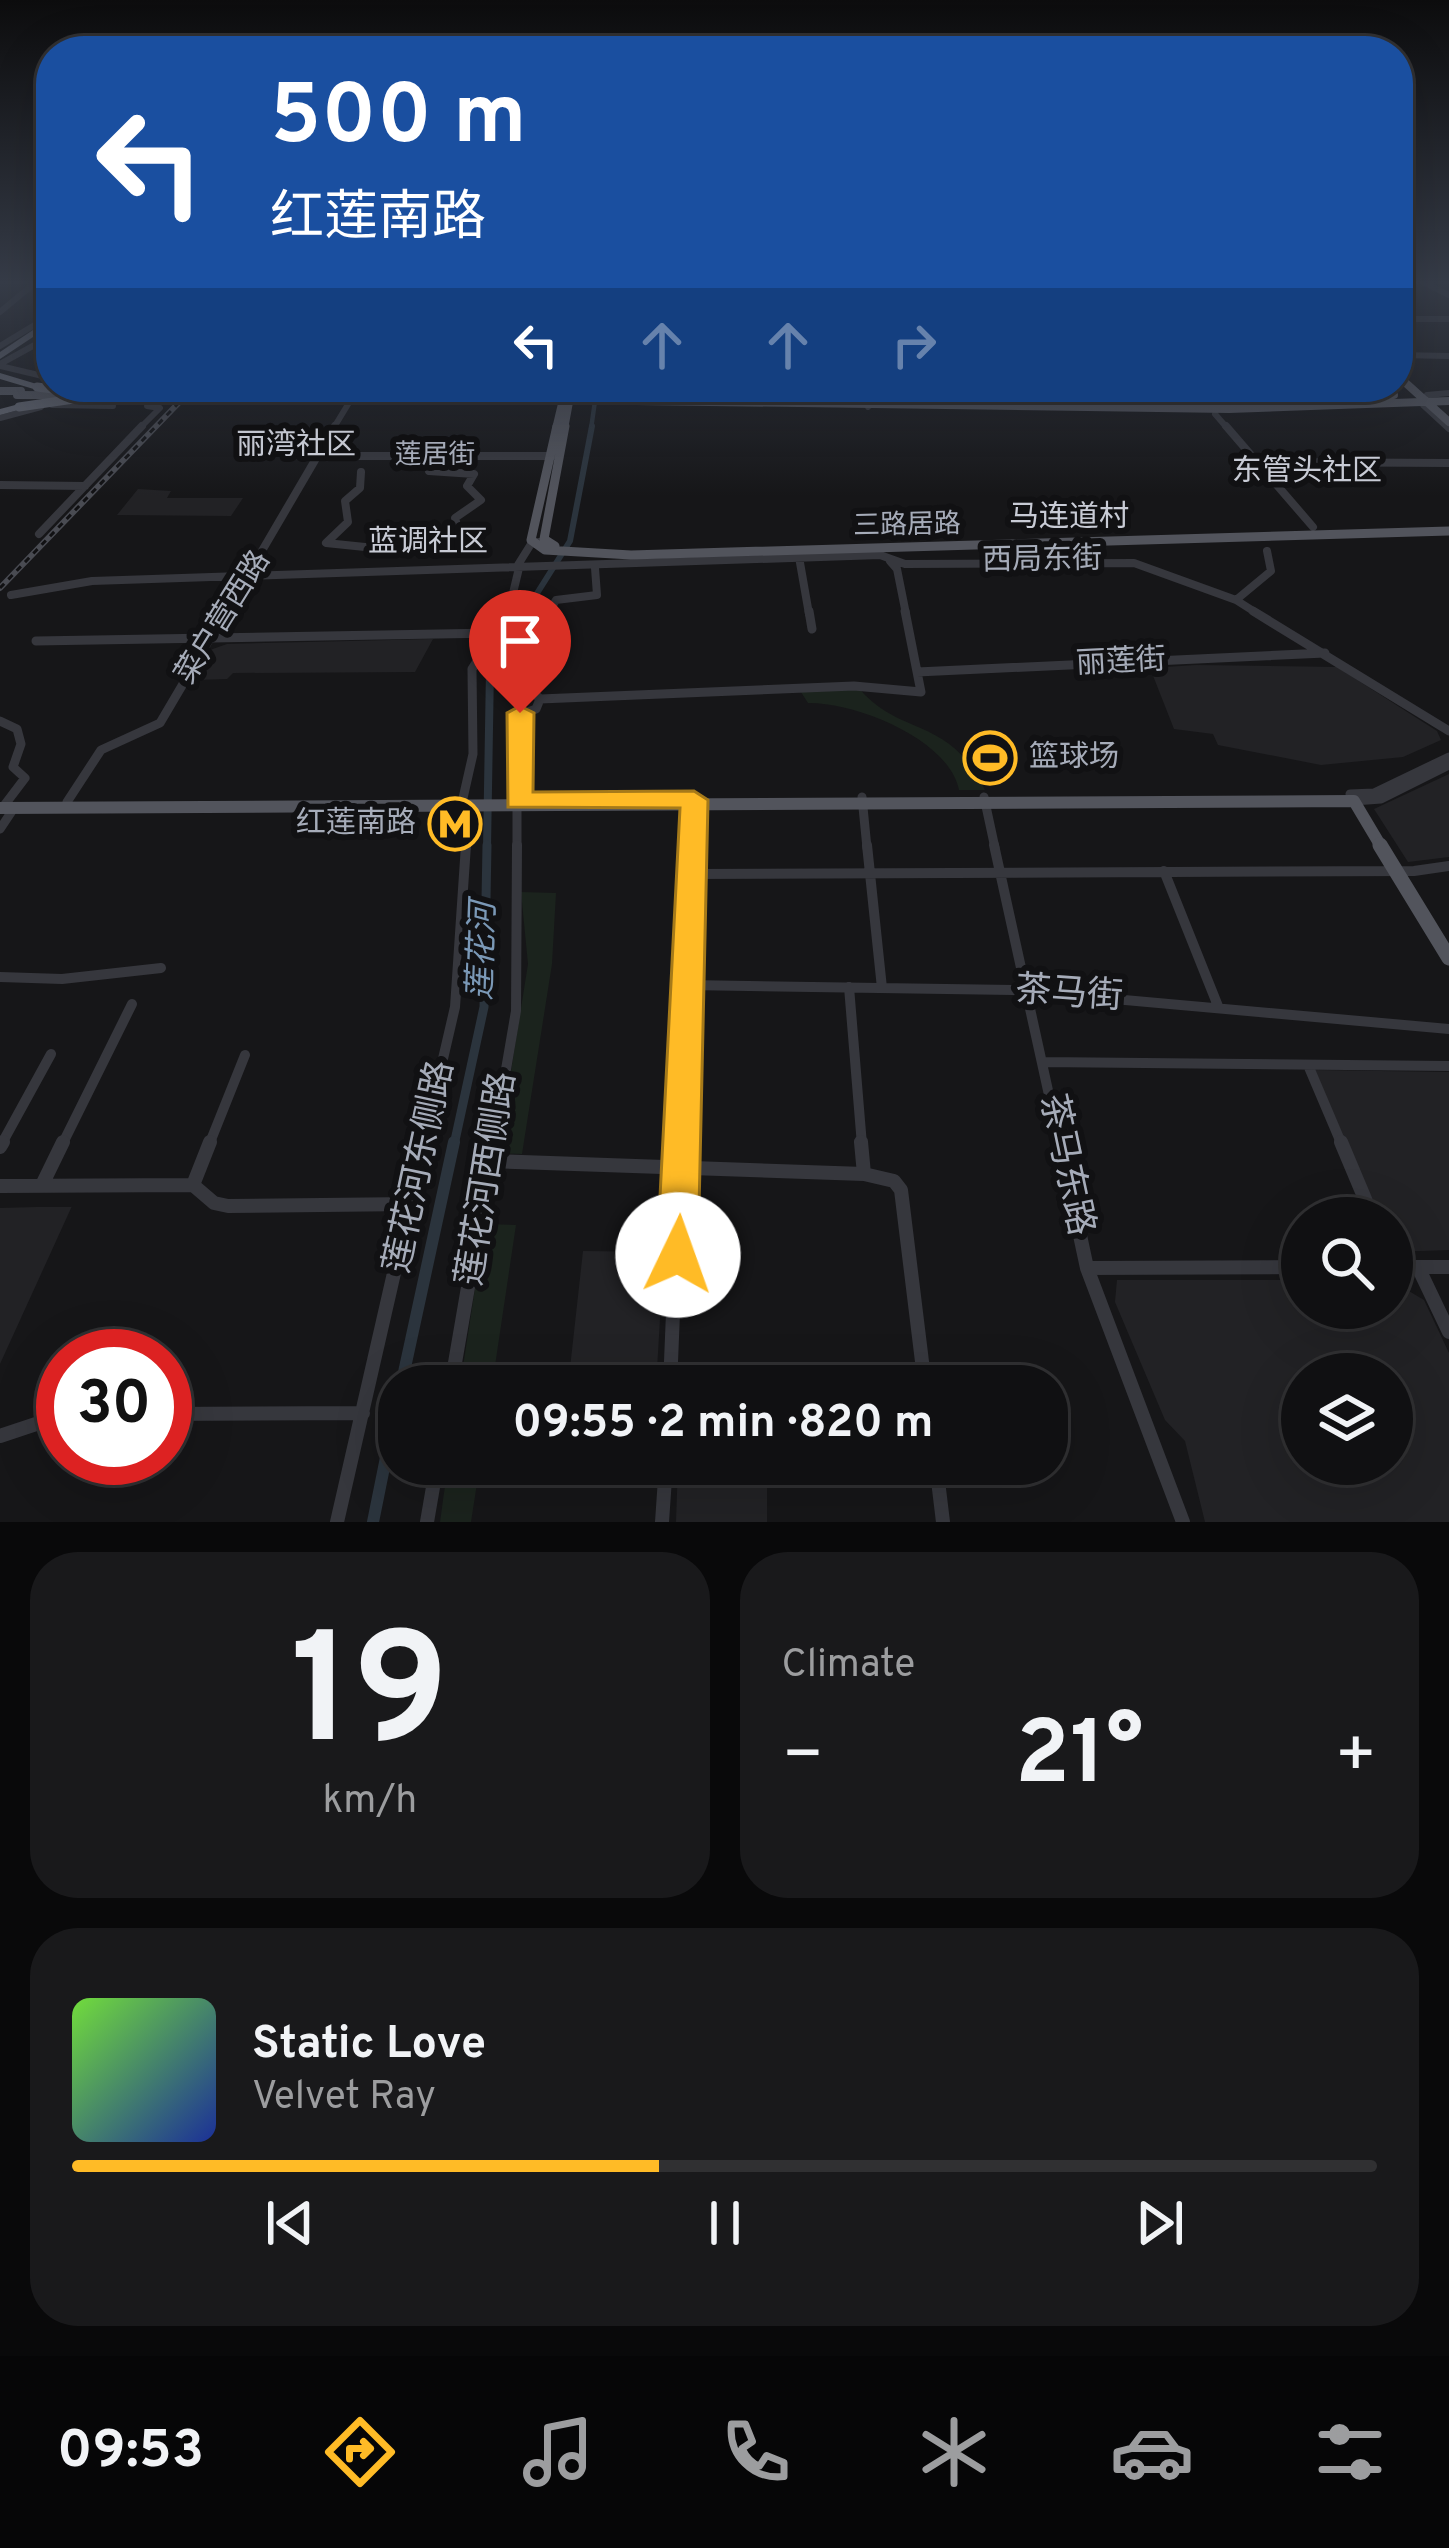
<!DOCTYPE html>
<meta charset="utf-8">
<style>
body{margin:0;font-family:Overpass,"Noto Sans SC",sans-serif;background:#19191b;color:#f1f3f6;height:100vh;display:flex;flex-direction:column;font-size:45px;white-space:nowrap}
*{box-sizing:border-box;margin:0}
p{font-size:39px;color:#9c9d9f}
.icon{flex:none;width:66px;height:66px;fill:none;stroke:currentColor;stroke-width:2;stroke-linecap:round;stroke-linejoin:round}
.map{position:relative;height:1522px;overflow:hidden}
.panel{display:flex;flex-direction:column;gap:30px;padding:30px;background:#09090a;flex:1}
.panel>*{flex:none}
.top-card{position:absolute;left:36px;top:36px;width:1377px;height:366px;border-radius:48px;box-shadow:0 12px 48px #0002,0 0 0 3px #303032;background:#1a4fa0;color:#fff;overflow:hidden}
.buttons{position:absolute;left:1281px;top:1197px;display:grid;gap:24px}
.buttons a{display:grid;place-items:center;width:132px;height:132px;border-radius:50%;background:#101012;box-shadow:0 12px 48px #0002,0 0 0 3px #303032;font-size:60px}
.speed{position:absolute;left:36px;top:1329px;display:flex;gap:24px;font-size:60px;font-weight:700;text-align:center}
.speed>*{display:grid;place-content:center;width:156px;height:156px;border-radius:50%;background:#101012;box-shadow:0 12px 48px #0002,0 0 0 3px #303032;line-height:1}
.speed .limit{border:18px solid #d22;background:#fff;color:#111}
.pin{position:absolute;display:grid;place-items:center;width:102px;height:102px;color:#fff;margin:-123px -51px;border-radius:50% 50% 50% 0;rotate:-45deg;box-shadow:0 0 12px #0007}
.pin .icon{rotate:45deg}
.me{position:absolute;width:132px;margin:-66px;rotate:3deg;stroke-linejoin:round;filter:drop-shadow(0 0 9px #0008)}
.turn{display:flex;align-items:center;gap:42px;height:252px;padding:0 36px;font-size:54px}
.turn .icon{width:156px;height:156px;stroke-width:2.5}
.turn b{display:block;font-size:84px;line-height:102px}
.lanes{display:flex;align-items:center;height:114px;padding:0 36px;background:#0003;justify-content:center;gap:60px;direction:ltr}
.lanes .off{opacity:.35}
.big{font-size:90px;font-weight:700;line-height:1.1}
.panel .tile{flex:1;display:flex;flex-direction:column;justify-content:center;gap:18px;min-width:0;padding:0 42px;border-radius:48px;background:#19191b}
.panel .dial{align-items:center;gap:0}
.dial b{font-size:156px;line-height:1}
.song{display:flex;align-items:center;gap:36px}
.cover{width:144px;height:144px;border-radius:18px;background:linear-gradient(135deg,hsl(100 70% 55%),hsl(230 70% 35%))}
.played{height:12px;border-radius:6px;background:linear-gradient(90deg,#ffbb26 45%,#303032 45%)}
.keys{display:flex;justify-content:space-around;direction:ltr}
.heat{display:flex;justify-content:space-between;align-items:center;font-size:66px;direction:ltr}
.panel .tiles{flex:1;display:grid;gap:30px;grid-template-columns:1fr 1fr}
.tile:last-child{grid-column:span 2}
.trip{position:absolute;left:378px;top:1365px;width:690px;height:120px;border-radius:48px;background:#101012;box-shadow:0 12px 48px #0002,0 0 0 3px #303032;font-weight:700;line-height:120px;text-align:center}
.tabs{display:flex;height:192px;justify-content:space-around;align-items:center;background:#060607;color:#9c9d9f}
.tabs .icon{width:84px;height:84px}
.tabs .selected{color:#ffbb26}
.tabs b{font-size:54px;color:#f1f3f6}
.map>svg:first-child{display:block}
.built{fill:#222225;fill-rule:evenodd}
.green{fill:#1b231d}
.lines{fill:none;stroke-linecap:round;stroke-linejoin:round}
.canal-far4{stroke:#2b343d;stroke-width:4.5}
.canal-far3{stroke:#2b343d;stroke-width:6}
.canal-far2{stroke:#2b343d;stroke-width:8}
.canal-far1{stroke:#2b343d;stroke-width:9}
.canal{stroke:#2b343d;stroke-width:12}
.minor-far4{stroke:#36373d;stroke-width:6}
.minor-far3{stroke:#36373d;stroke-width:8}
.minor-far2{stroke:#36373d;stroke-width:9}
.minor-far1{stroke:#36373d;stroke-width:10}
.minor{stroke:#36373d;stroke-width:14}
.major-far3{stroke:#52545c;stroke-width:8}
.major-far2{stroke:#52545c;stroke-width:9}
.major-far1{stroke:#52545c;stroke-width:12}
.major{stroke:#52545c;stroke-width:15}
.highway{fill:#62656f;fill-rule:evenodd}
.rail-casing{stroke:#494b52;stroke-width:6}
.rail{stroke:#111113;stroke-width:3;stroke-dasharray:6;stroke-linecap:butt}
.major-bridge{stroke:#52545c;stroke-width:8}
.highway-bridge{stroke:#62656f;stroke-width:9}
.route{fill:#ffbb26;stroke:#a67a19;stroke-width:3}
.labels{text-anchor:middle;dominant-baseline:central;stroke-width:12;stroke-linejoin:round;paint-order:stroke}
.far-street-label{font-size:27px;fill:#a6acb9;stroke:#111113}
.far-quarter-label{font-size:30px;fill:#c8cbd5;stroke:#111113}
.street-label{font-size:30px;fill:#a6acb9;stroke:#111113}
.poi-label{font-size:30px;fill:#a6acb9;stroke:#111113;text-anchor:start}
.water-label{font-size:33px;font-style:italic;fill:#7b99b7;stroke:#111113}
.near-street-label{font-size:36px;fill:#a6acb9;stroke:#111113}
</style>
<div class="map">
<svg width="1449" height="1522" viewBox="0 0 1449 1522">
<rect width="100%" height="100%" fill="#161618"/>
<path class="built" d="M 138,489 L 171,491 L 167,498 L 243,498 L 231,516 L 117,515 Z
M 433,639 L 415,672 L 233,673 L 227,679 L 195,680 L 210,650 L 227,644 Z
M 1196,665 L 1337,667 L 1437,731 L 1441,740 L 1403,757 L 1321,765 L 1218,745 L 1213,734 L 1174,729 L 1150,668 Z
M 1449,774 L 1449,857 L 1408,862 L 1374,809 Z
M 1315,1070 L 1449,1072 L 1449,1250 L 1392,1252 L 1392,1218 L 1377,1218 Z
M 73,1206 L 72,1206 L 0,1364 L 0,1208 Z
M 583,1251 L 664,1252 L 656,1386 L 568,1386 Z
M 1117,1280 L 1302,1280 L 1302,1308 L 1392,1308 L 1392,1281 L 1424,1300 L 1449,1353 L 1449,1522 L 1205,1522 L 1185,1441 L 1165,1420 L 1115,1302 ZM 1302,1374 L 1392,1374 L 1392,1464 L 1302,1464 Z
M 682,1373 L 852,1375 L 853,1386 L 681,1386 Z
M 678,1464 L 858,1464 L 858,1466 L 767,1465 L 767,1522 L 676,1522 Z"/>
<path class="green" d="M 858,687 C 899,738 948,714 985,790 L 959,790 C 949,739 855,702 808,703 L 799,689 Z
M 521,892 L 556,893 L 552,964 L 522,1154 L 498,1153 L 528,964 Z
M 485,1224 L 516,1225 L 492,1386 L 460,1386 Z
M 448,1464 L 480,1464 L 471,1522 L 440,1522 Z"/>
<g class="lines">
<path class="canal-far4" d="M 591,429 L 597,387"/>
<path class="canal-far3" d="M 524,614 L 570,541 L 592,426"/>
<path class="canal-far2" d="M 487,848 L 490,669 L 526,611"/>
<path class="canal-far1" d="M 454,1145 L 484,1007 L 487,845"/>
<path class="canal" d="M 401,1386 L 454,1142
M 373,1522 L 399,1393"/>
<path class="minor-far4" d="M 1425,283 L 1449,295
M 0,312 L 35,283
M 1398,319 L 1449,319
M 0,346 L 51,315
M 1398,355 L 1449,356
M 0,364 L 51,336
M 0,366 L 51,378
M 91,387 L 622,391 L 676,397
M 863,387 L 868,407
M 1114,387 L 1129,408
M 1291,387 L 1300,396 L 1318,399
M 1427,395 L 1449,393
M 87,400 L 347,401
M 52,405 L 113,406
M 1423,405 L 1449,429
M 1215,414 L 1228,429
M 0,418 L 41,407
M 139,429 L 160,408 L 147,406
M 333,429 L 350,401"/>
<path class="minor-far3" d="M 1226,426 L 1313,527
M 319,456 L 552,456
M 1257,462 L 1449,463
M 361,472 L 360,488 L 345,501 L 348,522 L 326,543 L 394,550 L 455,544 L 461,540 L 455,518 L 481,500 L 467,486 L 474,474 L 429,471 L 429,456
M 0,485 L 85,486
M 39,534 L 142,426
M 799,557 L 809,614
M 890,561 L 897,569 L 906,614
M 516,568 L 531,544 L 539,542
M 11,595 L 92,581 L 880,555 L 905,564 L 1134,563 L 1236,600 L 1258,614
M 1236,600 L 1271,571 L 1267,551
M 225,614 L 335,426
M 508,614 L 519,568
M 548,614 L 556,600 L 597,595 L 595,568"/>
<path class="minor-far2" d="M 809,611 L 812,629
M 1253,611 L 1449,731
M 36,641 L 495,633
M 917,672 L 1325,653
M 540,699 L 854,686 L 921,692 L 905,611
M 540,699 L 518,677 L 519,662 L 550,611
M 0,721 L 17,729 L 21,744 L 13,767 L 25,778 L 3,807
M 1350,794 L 1354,801 L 1381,799 L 1449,765
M 1350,794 L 1374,793 L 1449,757
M 862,797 L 867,848
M 984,797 L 995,848
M 67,802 L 101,750 L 160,723 L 226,611
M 0,829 L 14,808
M 466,848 L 461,807 L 473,754 L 472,669 L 510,611
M 517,848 L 517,716 L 536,709 L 540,699
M 692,848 L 694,800"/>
<path class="minor-far1" d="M 867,845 L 882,988
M 994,845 L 1060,1145
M 1164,871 L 1218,1006
M 693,874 L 1414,871 L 1449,866
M 0,977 L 62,979 L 161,968
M 688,985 L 1013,990 L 1449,1029
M 849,987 L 862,1145
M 1042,1062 L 1449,1066
M 1308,1065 L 1342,1145
M 1,1145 L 51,1054
M 62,1145 L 132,1004
M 209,1145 L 245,1055
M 423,1145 L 455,1007 L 466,845
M 493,1145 L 516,1011 L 517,845
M 680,1145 L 692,845"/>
<path class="minor" d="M 861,1142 L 864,1174
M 1060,1142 L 1087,1268 L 1183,1522
M 1341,1142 L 1373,1218
M 0,1147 L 3,1142
M 490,1161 L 864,1174 L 894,1181 L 901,1190 L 925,1386
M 42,1185 L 63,1142
M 193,1185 L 210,1142
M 0,1186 L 193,1185 L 214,1203 L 228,1206 L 412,1204
M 1392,1267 L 1449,1267
M 1418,1267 L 1449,1332
M 1087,1268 L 1302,1267
M 451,1386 L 493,1142
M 670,1386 L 680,1142
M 165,1414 L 363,1413
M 0,1436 L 63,1415
M 936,1464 L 943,1522
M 337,1522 L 424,1142
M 427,1522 L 437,1464
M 662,1522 L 666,1464"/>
<path class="major-far3" d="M 1398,376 L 1449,422
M 0,391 L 21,391
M 350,397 L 1229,409 L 1449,401
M 1336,397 L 1394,395
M 556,429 L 566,387
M 564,429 L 569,402"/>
<path class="major-far2" d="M 557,426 L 531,540 L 545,550 L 631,555 L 1449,531
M 555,546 L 544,539 L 565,426"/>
<path class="major-far1" d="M 0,808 L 1354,801 L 1382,848"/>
<path class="major" d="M 1380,845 L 1449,958"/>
<path class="highway" d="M 51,318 L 51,325 L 0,359 L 0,352 Z
M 0,373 L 40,385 L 42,387 L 37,390 L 0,379 Z
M 19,404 L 24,407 L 22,409 L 0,415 L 0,409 Z"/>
<g class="rail-casing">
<path id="rail" d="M 0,588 L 194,387"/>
</g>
<use href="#rail" class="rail"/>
<path class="major-bridge" d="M 17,395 L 350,397"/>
<path class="highway-bridge" d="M 37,387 L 69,391
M 19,407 L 101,395"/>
</g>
<linearGradient id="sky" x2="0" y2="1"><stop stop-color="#0c0c0d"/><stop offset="0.57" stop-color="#363c48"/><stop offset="1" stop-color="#363c48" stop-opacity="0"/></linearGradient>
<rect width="1449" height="496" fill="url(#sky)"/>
<path class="route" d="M 520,706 L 534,713 L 533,792 L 694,791 L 708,800 L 698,1255 L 692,1268 L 678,1273 L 663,1268 L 657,1255 L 680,808 L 508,807 L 507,713 Z"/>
<defs>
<g id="stadium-ring" transform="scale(2.7)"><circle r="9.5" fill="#111113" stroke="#ffbb26" stroke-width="1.5"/><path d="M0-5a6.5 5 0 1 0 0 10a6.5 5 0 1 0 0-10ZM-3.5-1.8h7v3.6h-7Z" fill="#ffbb26"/></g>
<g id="metro-ring" transform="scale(2.7)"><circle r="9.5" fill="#111113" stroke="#ffbb26" stroke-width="1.5"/><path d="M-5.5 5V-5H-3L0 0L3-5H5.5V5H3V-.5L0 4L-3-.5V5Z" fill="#ffbb26"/></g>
</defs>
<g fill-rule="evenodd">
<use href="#stadium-ring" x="990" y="758"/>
<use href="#metro-ring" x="455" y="824"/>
</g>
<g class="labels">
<g class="far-street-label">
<text x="435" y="456">莲居街</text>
<text transform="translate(907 526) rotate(-1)">三路居路</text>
</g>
<g class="far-quarter-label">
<text x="296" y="446">丽湾社区</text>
<text x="1307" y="472">东管头社区</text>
<text x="1069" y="518">马连道村</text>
<text x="428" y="543">蓝调社区</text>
</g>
<g class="street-label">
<text transform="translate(1042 561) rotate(-1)">西局东街</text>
<text transform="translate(224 618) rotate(-58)">菜户营西路</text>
<text transform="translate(1121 663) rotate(-3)">丽莲街</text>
</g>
<g class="poi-label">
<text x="1029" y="758">篮球场</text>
<text x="416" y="824" text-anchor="end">红莲南路</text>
</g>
<g class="water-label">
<text transform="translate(484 951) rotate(-88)">莲花河</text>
</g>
<g class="near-street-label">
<text transform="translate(1069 995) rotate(4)">茶马街</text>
<text transform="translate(1065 1165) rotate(78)">茶马东路</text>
<text transform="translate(421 1167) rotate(-78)">莲花河东侧路</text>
<text transform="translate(488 1179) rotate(-81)">莲花河西侧路</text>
</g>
</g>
</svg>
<div class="buttons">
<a><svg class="icon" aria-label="search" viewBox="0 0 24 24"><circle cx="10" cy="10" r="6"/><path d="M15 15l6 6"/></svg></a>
<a><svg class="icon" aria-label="layers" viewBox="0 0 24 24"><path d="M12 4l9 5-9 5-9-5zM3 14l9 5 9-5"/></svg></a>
</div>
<div class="speed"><div class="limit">30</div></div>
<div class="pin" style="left:520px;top:713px;background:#d93025"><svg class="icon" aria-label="arrive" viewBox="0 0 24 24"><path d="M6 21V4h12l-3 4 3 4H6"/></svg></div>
<svg class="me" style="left:678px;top:1255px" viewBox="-20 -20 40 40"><circle r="19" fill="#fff"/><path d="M0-13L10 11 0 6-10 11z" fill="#ffbb26"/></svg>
<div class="trip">09:55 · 2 min · 820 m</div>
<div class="top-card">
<div class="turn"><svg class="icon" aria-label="left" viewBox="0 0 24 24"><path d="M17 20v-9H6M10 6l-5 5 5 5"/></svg><div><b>500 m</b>红莲南路</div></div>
<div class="lanes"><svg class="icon" aria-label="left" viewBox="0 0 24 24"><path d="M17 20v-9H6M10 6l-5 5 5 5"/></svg><svg class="icon off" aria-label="ahead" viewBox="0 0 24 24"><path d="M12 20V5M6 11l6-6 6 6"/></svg><svg class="icon off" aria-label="ahead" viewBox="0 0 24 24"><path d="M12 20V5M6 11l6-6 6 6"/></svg><svg class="icon off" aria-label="right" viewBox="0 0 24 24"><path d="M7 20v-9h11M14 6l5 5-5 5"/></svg></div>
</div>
</div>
<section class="panel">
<div class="tiles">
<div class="tile dial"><b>19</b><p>km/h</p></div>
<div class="tile"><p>Climate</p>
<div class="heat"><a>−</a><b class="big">21°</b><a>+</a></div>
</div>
<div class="tile">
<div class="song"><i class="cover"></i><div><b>Static Love</b><p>Velvet Ray</p></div></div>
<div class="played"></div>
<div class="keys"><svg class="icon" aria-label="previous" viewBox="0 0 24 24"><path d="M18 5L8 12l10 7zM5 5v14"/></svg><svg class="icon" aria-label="pause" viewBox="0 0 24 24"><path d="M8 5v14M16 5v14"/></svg><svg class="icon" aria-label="next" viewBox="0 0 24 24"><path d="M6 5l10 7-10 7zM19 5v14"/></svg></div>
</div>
</div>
</section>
<nav class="tabs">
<b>09:53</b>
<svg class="icon selected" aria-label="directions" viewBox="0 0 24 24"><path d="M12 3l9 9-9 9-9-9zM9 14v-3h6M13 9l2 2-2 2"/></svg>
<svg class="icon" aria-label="music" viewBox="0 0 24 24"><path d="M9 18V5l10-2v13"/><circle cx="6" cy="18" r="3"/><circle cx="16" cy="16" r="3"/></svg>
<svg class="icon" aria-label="phone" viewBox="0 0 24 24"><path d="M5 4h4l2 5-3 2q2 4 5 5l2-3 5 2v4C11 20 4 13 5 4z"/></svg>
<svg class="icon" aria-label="climate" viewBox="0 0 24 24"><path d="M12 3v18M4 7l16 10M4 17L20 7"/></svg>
<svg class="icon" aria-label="car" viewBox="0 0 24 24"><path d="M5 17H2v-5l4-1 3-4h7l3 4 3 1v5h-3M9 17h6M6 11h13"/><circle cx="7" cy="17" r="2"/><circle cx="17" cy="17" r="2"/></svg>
<svg class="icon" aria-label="filters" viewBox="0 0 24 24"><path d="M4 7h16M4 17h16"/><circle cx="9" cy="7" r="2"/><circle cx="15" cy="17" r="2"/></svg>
</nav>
